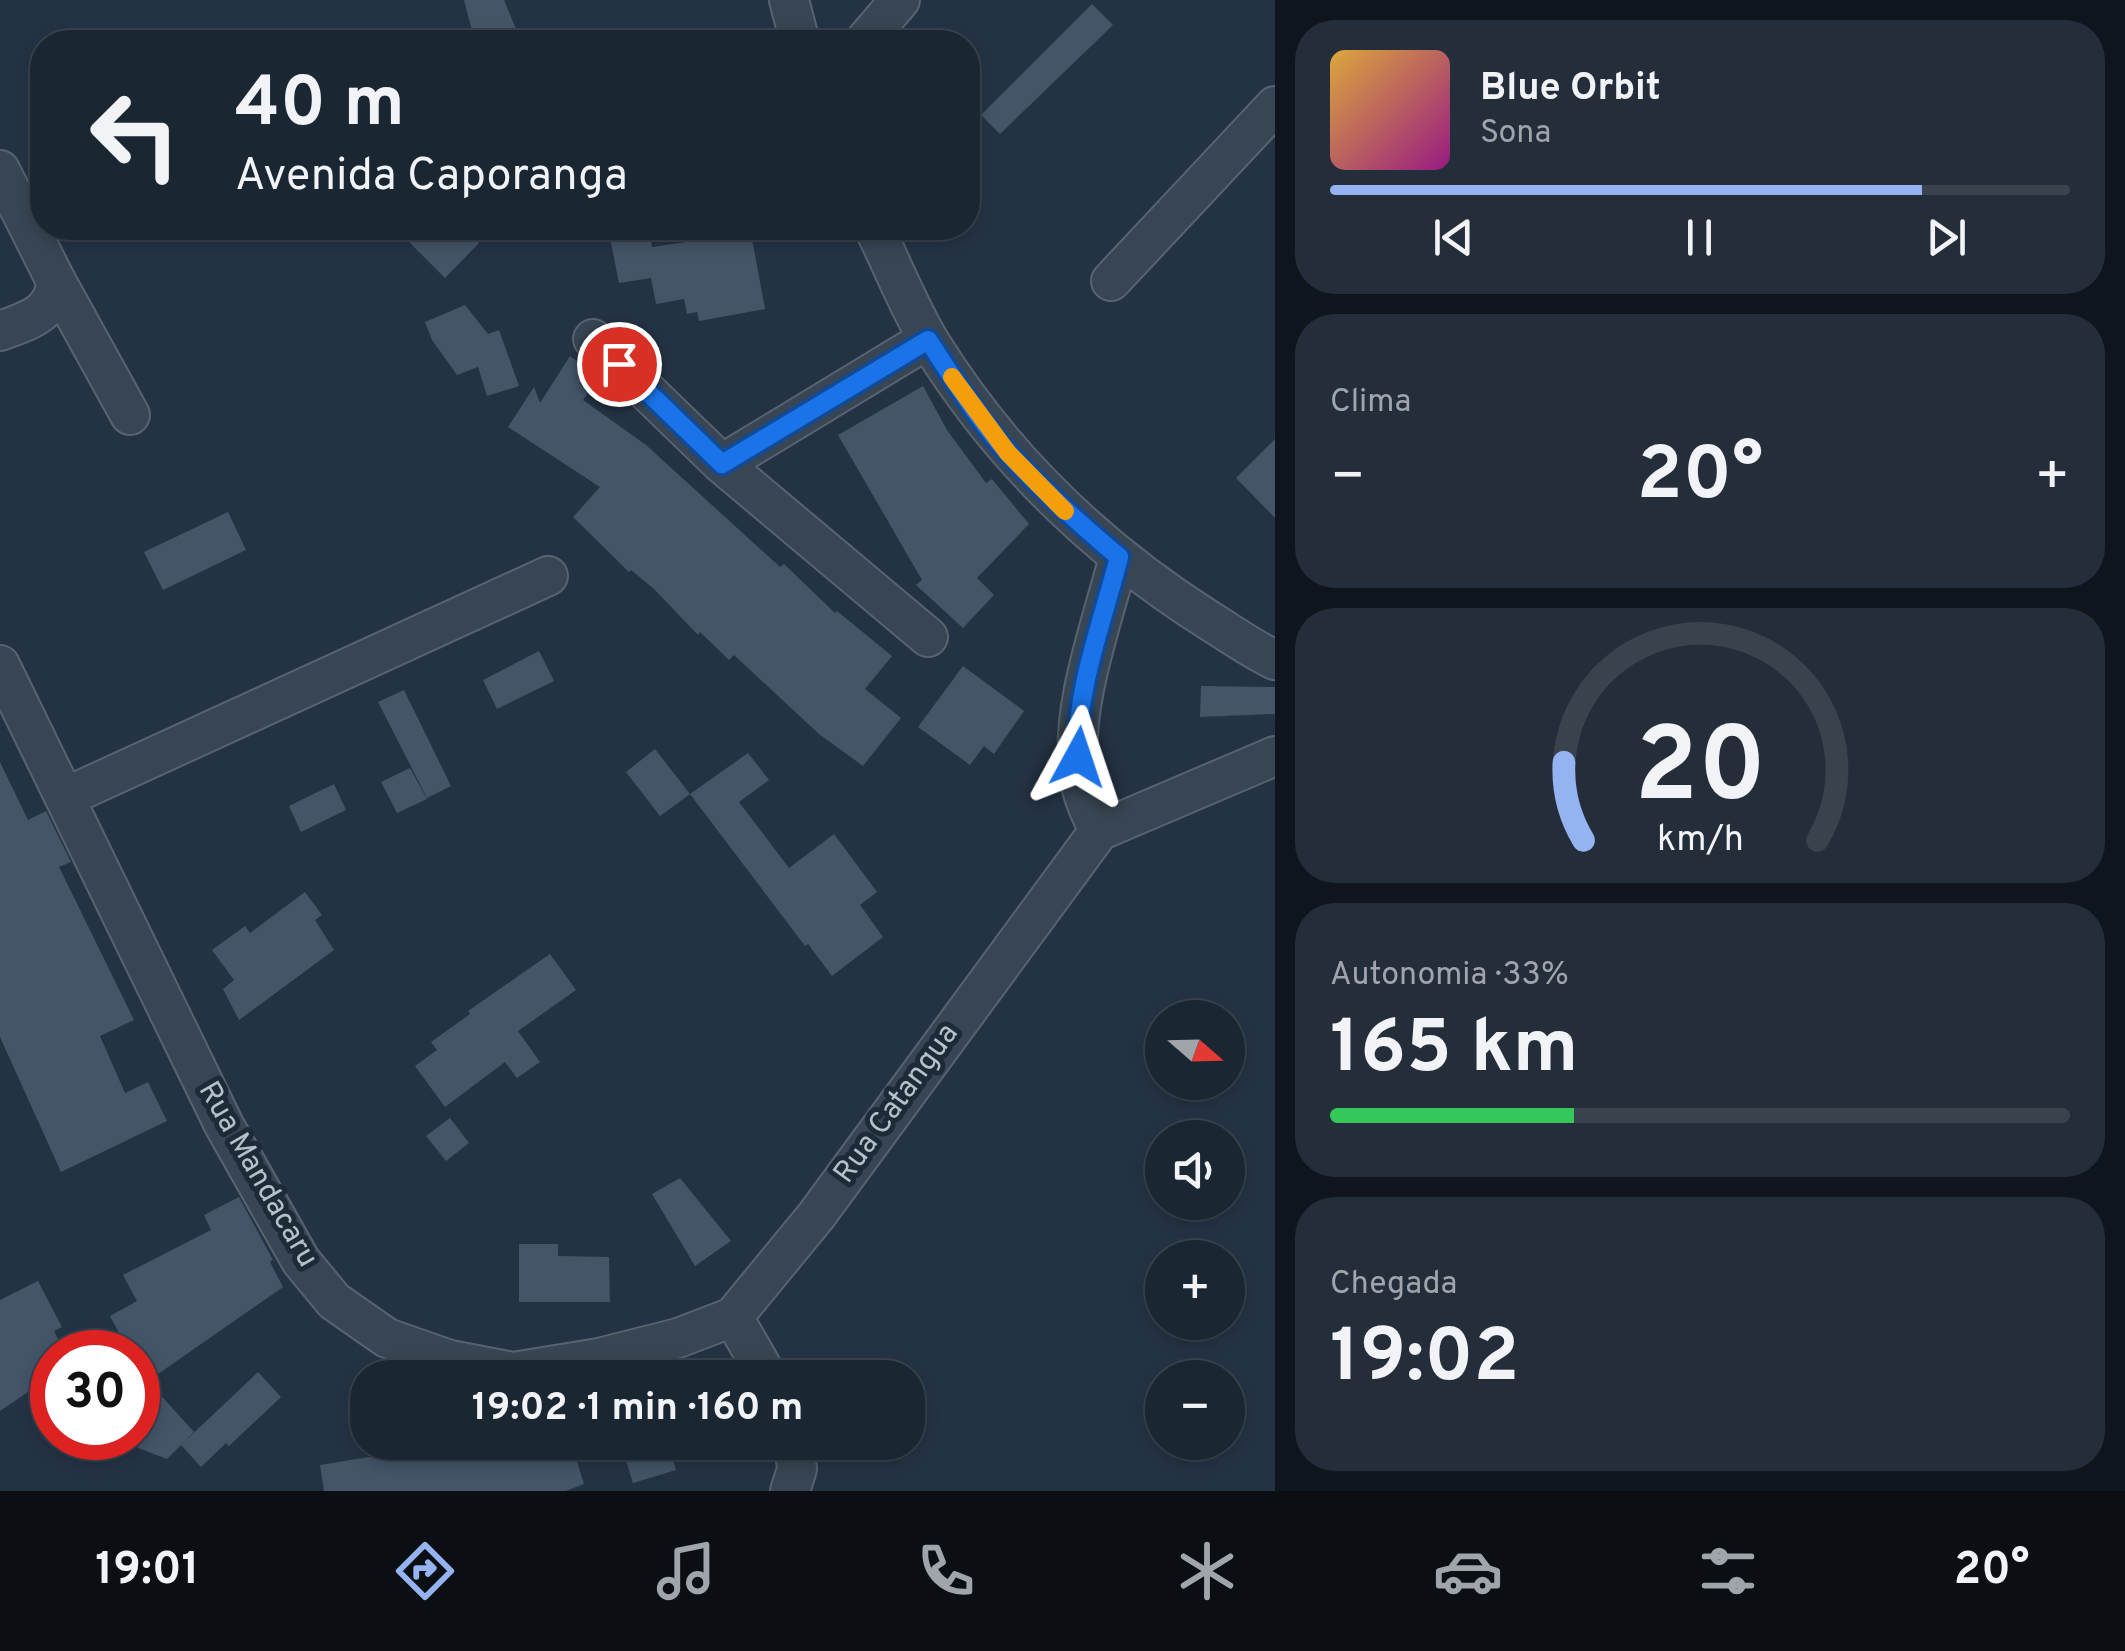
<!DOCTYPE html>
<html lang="pt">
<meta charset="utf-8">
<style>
body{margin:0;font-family:Overpass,sans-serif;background:#242e3b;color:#f1f3f6;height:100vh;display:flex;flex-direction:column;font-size:38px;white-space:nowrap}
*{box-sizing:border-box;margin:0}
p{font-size:32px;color:#a0a5ac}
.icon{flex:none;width:55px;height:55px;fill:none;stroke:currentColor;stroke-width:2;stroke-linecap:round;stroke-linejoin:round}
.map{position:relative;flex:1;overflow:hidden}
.panel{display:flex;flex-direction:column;gap:20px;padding:20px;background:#0f151c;width:850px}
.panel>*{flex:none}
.hud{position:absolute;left:30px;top:30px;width:950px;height:210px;border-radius:40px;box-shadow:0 5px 15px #0003,0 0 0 2px #39434e;background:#1b2633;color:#f1f3f6;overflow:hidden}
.needle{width:65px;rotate:110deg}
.fabs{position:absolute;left:1145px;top:1000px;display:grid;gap:20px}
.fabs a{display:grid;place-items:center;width:100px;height:100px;border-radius:50%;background:#1b2633;box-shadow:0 5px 15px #0003,0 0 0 2px #39434e;font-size:50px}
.speed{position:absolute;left:30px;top:1330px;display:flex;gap:20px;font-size:50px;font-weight:700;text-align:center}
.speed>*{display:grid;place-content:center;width:130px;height:130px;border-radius:50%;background:#1b2633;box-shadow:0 5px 15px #0003,0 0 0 2px #39434e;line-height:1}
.speed .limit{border:15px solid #d22;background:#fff;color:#111}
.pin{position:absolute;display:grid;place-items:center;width:85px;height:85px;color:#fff;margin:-42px;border:5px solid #fff;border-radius:50%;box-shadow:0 2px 10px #0007}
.me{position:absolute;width:110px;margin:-55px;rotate:5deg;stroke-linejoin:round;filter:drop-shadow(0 0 8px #0008)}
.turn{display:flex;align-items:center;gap:35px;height:210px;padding:0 40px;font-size:45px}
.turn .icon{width:130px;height:130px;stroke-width:2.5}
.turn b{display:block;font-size:70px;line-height:85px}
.big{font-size:75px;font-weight:700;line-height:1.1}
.panel .card{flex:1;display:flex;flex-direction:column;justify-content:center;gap:15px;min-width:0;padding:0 35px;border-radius:40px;background:#242e3b}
.panel .dial{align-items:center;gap:0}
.dial svg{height:260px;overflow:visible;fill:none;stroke:#39434e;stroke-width:7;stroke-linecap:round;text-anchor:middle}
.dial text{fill:#f1f3f6;stroke:none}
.song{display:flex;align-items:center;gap:30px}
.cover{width:120px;height:120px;border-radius:15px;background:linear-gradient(135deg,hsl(40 70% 55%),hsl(310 70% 35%))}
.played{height:10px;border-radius:5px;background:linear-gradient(90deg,#95b2f1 80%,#39434e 80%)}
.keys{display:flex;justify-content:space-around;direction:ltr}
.heat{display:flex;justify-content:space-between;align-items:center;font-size:55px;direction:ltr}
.charge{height:15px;border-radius:8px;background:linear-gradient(90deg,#34c759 33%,#39434e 0)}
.trip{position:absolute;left:350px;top:1360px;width:575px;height:100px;border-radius:40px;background:#1b2633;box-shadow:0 5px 15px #0003,0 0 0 2px #39434e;font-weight:700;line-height:100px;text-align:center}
.tab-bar{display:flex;height:160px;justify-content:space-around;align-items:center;background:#0b0f14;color:#a0a5ac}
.tab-bar .icon{width:70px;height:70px}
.tab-bar .current{color:#95b2f1}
.tab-bar b{font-size:45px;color:#f1f3f6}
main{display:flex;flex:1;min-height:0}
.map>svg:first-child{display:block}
.building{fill:#445568}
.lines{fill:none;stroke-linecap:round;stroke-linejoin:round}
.minor-casing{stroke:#566370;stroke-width:42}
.minor{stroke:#384553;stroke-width:38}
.route-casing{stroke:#114b97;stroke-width:25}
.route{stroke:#1a73e8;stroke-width:18}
.slow{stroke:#f59e0b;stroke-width:18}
.labels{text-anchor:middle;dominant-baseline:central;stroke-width:10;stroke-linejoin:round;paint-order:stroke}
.street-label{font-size:30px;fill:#b5c0cd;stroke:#1d2a38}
</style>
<main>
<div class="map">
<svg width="1275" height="1491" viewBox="0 0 1275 1491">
<rect width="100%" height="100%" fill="#243344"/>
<path class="building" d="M 464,0 L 504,0 L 516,29 L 511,32 L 516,42 L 475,42 Z
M 1092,4 L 1113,25 L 1000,134 L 981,115 Z
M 395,228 L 463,228 L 479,243 L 445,278 Z
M 608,228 L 649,228 L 652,247 L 713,238 L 711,228 L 750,228 L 765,309 L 699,321 L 697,312 L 687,314 L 684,299 L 656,304 L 651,278 L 619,283 Z
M 465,305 L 488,334 L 499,330 L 519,386 L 487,396 L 478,367 L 457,375 L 432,340 L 425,322 Z
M 570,356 L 599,376 L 583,400 L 646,445 L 780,567 L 784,564 L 835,613 L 837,611 L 892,656 L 865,689 L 901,718 L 863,766 L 819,734 L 734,655 L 729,660 L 700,632 L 698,635 L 654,589 L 631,570 L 629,572 L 573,517 L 600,487 L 508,427 L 534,387 L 540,403 Z
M 923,386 L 947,430 L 986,483 L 992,479 L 1029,524 L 977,578 L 994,595 L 963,628 L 916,585 L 922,580 L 838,435 Z
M 1275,439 L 1275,518 L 1236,478 Z
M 228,512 L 246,550 L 163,590 L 144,552 Z
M 539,651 L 554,681 L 497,709 L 483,680 Z
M 963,666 L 1024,711 L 994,754 L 984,746 L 970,765 L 918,727 Z
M 1201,686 L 1275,687 L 1275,714 L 1200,717 Z
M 404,690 L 451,786 L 427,798 L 378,702 Z
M 655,749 L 690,794 L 660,816 L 626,772 Z
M 748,753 L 769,780 L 739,802 L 789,868 L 834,834 L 877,892 L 860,905 L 883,937 L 832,976 L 808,944 L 805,946 L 690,794 Z
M 0,762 L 28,820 L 46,811 L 71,862 L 59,867 L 134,1020 L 100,1036 L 125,1093 L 148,1082 L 167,1121 L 61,1172 L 0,1037 Z
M 410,768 L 427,799 L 397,813 L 381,782 Z
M 334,784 L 346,810 L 301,832 L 289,806 Z
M 305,892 L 322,915 L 315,920 L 334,950 L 239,1020 L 223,989 L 234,980 L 212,950 L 245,926 L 250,933 Z
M 550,954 L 576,990 L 518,1031 L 540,1062 L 517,1078 L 505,1062 L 445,1107 L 415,1066 L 437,1050 L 431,1042 L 470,1014 L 468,1011 Z
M 450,1118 L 469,1143 L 446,1161 L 426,1136 Z
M 680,1178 L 731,1241 L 695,1266 L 652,1194 Z
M 239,1197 L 273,1260 L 270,1262 L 283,1287 L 148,1381 L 194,1432 L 167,1459 L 138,1448 L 138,1352 L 129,1352 L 110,1316 L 137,1301 L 123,1275 L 211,1230 L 204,1215 Z
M 519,1244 L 558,1244 L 558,1256 L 609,1257 L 610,1302 L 519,1302 Z
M 38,1281 L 62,1327 L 54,1331 L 65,1352 L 52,1352 L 52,1376 L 0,1411 L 0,1300 Z
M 258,1372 L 281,1397 L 229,1446 L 226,1443 L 201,1467 L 181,1445 Z
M 426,1442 L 571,1442 L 584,1484 L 566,1491 L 324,1491 L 320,1465 L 381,1455 Z
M 620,1442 L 667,1442 L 676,1470 L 633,1483 Z"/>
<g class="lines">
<g class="minor-casing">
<path id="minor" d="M 789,0 L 800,42
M 864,42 L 900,0
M 0,170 L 56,281 C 55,314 27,321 0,331
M 874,228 C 893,266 909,308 931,344 C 1002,458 1096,549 1210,621 C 1231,634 1252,649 1275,660
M 56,281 L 130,415
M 1111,281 L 1275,106
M 593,339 L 722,464 L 928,637
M 722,464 L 928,339
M 0,665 L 224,1125 L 301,1261 L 334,1301 L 387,1338 L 450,1360 L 513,1372 L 599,1358 L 678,1338 L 733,1317
M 66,797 L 548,576
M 1099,831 C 1091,814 1083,798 1080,780 C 1068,712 1102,623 1119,557
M 768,1378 L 733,1317 L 816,1216 L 1099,831 L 1275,756
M 790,1491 L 797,1469 L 794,1442"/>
</g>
<use href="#minor" class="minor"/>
</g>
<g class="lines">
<g class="route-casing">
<path id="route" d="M 619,364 L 722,464 L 928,340 C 954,379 978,420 1010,455 C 1044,492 1081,525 1119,557 C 1103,621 1075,691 1078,757"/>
</g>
<use href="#route" class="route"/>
<path class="slow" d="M 952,377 L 1008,453 L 1065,511"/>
</g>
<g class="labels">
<g class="street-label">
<text transform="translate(897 1104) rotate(-54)">Rua Catangua</text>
<text transform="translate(257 1175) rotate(60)">Rua Mandacaru</text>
</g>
</g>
</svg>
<div class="fabs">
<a><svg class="needle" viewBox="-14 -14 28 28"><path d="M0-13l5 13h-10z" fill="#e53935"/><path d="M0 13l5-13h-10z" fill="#a0a5ac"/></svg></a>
<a><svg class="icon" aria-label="sound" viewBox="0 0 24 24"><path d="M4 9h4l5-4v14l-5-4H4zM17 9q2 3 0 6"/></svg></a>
<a>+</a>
<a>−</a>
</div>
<div class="speed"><div class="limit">30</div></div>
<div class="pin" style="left:619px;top:364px;background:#d93025"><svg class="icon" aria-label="arrive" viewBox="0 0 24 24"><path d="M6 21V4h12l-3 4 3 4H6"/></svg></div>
<svg class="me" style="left:1078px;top:757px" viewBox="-20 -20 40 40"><path d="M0-17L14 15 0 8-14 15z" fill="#1a73e8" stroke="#fff" stroke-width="4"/></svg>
<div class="trip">19:02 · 1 min · 160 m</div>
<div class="hud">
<div class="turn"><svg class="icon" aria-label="left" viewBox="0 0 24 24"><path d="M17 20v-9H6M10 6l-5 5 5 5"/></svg><div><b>40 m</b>Avenida Caporanga</div></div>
</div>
</div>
<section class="panel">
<div class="card">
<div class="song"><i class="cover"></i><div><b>Blue Orbit</b><p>Sona</p></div></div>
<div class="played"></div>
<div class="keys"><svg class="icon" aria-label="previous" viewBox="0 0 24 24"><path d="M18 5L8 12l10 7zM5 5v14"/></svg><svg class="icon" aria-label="pause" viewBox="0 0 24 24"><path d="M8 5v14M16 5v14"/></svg><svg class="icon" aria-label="next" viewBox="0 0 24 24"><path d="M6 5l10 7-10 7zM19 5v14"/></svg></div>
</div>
<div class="card"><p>Clima</p>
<div class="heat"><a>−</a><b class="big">20°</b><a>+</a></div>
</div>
<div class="card dial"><svg viewBox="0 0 100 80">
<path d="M14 69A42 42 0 1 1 86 69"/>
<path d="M14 69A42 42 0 0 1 8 45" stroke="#95b2f1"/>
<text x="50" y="56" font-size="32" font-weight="700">20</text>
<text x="50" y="72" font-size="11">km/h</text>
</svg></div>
<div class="card"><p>Autonomia · 33%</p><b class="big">165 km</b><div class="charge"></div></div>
<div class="card"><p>Chegada</p><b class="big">19:02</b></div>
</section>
</main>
<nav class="tab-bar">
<b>19:01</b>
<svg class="icon current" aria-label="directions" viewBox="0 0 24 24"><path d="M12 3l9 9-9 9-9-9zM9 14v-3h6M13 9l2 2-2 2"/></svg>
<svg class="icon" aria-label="music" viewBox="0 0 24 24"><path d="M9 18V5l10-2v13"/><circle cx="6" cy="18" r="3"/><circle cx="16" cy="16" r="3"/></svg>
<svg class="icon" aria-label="phone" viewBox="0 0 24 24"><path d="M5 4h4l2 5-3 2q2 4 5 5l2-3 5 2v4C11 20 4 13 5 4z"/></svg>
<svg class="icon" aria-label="climate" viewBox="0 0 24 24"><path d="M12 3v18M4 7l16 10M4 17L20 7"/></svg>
<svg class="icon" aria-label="car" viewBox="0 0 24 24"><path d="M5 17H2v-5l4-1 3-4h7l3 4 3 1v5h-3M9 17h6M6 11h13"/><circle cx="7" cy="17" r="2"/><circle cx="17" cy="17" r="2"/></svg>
<svg class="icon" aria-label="filters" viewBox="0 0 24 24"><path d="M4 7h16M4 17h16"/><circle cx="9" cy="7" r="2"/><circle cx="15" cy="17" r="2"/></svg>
<b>20°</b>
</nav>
